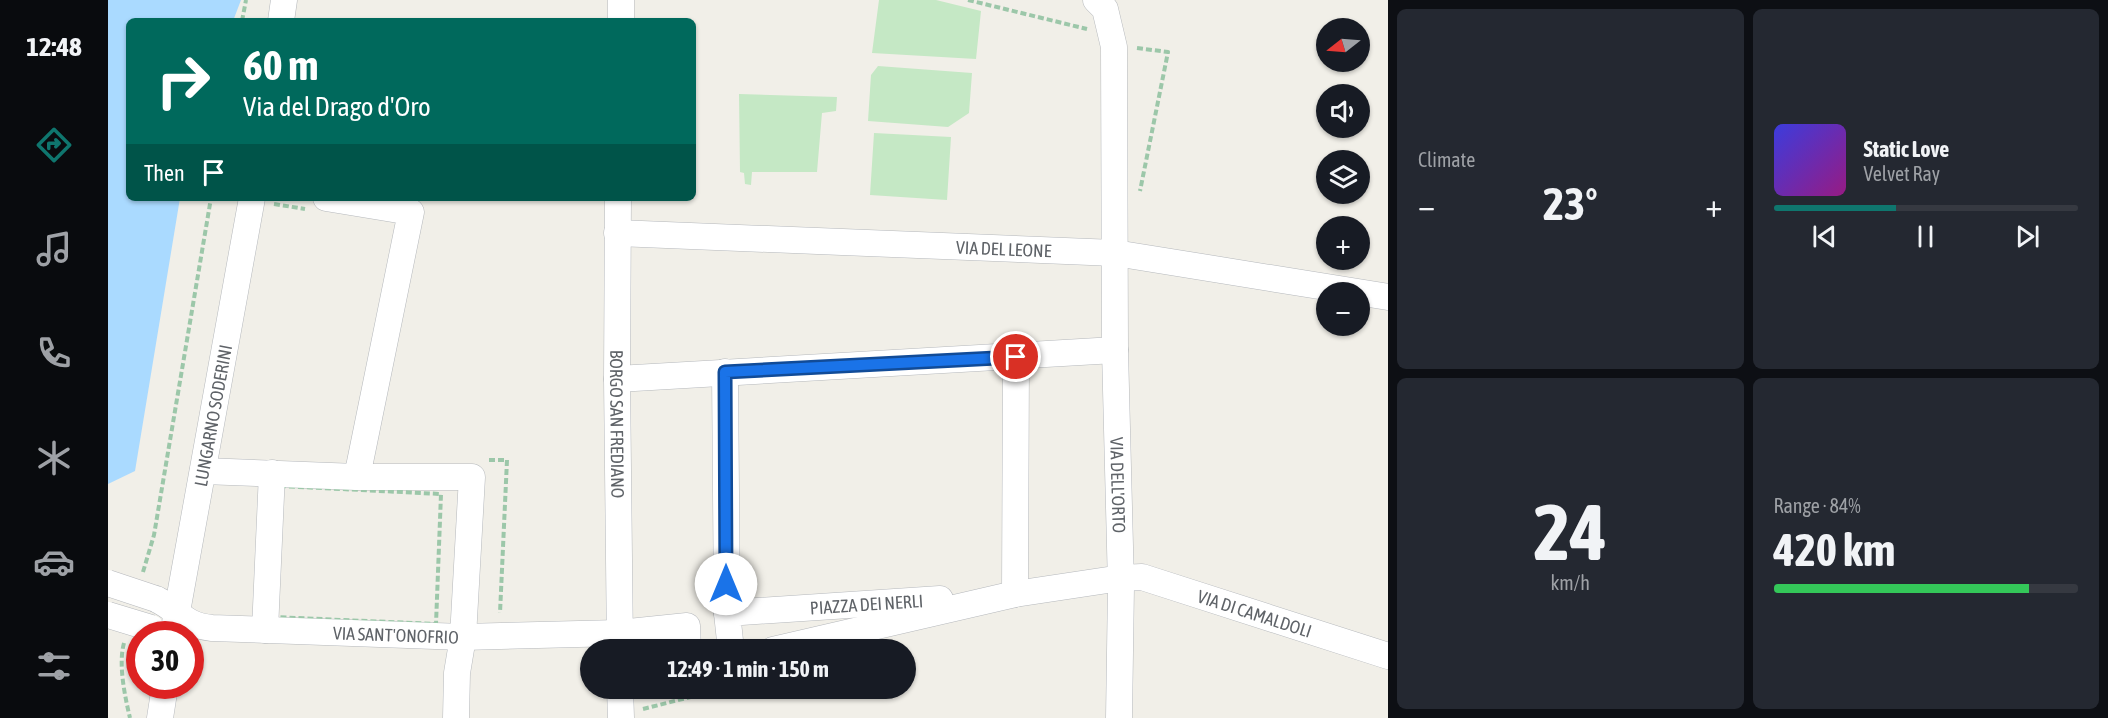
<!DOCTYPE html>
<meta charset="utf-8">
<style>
body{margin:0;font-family:"Asap Condensed",sans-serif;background:#242831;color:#f1f3f6;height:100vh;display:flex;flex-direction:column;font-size:22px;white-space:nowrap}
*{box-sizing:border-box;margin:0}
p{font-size:20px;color:#9ea1a6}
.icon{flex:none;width:33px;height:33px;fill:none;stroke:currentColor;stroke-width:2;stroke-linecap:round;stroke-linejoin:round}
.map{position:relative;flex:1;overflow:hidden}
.side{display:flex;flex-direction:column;gap:9px;padding:9px;background:#0d0f14;width:720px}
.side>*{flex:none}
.banner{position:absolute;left:18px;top:18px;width:570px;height:183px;border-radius:9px;box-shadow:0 2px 4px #0004;background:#00695c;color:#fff;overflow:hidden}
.needle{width:39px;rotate:253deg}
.tools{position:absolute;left:1208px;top:18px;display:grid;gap:12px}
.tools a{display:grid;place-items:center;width:54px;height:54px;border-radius:50%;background:#171b24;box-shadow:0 2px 4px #0004;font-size:30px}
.speed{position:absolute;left:18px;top:621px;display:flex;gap:12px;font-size:30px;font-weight:700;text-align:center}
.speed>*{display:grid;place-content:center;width:78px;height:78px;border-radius:50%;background:#171b24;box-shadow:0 2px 4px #0004;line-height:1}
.speed .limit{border:9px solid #d22;background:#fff;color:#111}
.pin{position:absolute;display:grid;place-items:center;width:51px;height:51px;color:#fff;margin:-26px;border:3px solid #fff;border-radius:50%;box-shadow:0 2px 6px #0007}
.me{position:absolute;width:66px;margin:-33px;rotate:0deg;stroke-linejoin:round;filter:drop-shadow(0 0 4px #0008)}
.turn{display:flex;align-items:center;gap:21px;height:126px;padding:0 18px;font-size:27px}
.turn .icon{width:78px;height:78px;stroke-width:2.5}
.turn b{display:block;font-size:42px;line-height:51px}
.then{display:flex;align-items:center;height:57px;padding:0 18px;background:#0003;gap:12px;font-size:22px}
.big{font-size:45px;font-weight:700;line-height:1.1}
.side .tile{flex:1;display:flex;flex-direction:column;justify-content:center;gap:9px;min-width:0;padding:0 21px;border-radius:9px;background:#242831}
.side .dial{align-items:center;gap:0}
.dial b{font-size:78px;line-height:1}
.song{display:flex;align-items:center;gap:18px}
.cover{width:72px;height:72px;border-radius:9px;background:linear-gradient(135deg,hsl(240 70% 55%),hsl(310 70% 35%))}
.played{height:6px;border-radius:3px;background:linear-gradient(90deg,#0f766e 40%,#363941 40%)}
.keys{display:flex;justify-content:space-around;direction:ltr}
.heat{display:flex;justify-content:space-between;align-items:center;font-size:33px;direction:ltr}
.charge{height:9px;border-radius:4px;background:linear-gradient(90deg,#34c759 84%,#363941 0)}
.side .tiles{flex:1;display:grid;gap:9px;grid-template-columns:repeat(2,1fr)}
.trip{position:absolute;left:472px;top:639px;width:336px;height:60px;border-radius:30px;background:#171b24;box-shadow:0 2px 4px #0004;font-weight:700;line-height:60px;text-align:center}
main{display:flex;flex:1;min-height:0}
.menu{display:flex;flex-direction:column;width:108px;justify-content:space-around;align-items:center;background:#090b0e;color:#9ea1a6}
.menu .icon{width:42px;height:42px}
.menu .selected{color:#0f766e}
.menu b{font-size:27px;color:#f1f3f6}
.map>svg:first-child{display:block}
.green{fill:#c5e8c5}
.water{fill:#aadaff}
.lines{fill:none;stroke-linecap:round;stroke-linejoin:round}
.minor-casing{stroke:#b5b8bc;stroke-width:27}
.path{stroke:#9cc7a9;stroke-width:4;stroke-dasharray:6 3;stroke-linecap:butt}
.minor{stroke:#fff;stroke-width:26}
.minor-bridge-casing{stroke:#b5b8bc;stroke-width:27;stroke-linecap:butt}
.minor-bridge{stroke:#fff;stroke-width:26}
.route-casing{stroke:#114b97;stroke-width:15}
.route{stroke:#1a73e8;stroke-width:10}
.labels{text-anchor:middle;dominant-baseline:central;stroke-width:6;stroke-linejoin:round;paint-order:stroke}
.street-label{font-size:18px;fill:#5f6368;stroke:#fff}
</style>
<main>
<nav class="menu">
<b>12:48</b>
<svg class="icon selected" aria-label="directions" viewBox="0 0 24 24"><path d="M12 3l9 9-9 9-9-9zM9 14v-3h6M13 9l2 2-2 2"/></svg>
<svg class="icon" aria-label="music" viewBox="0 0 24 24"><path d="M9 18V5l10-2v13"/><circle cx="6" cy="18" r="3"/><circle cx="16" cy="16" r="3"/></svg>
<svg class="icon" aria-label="phone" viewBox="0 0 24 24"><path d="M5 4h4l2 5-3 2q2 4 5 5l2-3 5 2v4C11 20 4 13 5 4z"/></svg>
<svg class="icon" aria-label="climate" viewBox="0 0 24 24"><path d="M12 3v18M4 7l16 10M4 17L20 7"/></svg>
<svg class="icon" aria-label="car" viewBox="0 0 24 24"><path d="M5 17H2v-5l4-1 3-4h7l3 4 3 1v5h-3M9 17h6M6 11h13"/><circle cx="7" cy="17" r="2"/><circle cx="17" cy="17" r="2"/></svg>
<svg class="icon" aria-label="filters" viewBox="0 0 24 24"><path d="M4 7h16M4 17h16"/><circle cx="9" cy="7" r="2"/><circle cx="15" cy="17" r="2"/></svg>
</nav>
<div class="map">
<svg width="1280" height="718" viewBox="0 0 1280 718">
<rect width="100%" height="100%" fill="#f1efe8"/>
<path class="green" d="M 771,0 L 828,0 L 873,11 L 868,59 L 764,53 Z
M 770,66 L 864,73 L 861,113 L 840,127 L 760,121 L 763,75 Z
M 631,94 L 729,97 L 728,111 L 714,113 L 709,172 L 644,172 L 643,185 L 637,184 L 636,173 L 632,172 Z
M 766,133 L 843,137 L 839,200 L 762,195 Z"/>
<path class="water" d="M 0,0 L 133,0 L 125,21 L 21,21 L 21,198 L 72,198 L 27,471 L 0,484 Z"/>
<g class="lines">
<g class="minor-casing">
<g id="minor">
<path id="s1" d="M 988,0 L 997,9 L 1006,47 L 1007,350 L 1013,586 L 1011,718"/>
<path d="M 173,21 L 176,0"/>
<path d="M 513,21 L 513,0"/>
<path d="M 218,198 L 303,212 L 249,477"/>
<path id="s2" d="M 510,198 L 509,379 L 512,649"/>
<path id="s3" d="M 509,233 L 1007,253 L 1280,297"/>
<path d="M 617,372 L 619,613"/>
<path d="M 509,379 L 1007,350"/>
<path d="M 95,471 L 249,477 L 364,477 L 355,637 L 349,673 L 348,718"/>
<path d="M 907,594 L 908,357"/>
<path id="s4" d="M 48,599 C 73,611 74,625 104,628 L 355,637 L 511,633 L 579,626 L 580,650"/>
<path d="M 157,630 L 164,473"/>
<path id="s5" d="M 65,634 L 144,198"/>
<path id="s6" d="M 623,650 L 619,613 L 832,599"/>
<path id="s7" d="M 665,650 L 907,594 L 1013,578 L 1034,577 L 1280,656"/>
<path d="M 512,688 L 513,718"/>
<path d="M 52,718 L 57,686"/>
</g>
</g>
<path class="path" d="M 860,0 L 979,29
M 134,21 L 138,0
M 1029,48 L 1060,52 L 1032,191
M 166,204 L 197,209
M 381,460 L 399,460 L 392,613
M 172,486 L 333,494 L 328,624 L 165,617 Z
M 35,572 L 46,535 L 103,198
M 16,643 C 10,664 17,697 22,718
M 535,709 L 618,688"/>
<use href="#minor" class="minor"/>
<g class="minor-bridge-casing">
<path id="minor-bridge" d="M 0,583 L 48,599
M 0,615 L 43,628"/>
</g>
<use href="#minor-bridge" class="minor-bridge"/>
</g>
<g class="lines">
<g class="route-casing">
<path id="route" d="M 618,584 L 617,372 L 908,357"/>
</g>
<use href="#route" class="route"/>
</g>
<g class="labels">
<g class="street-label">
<text stroke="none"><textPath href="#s3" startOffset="387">VIA DEL LEONE</textPath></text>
<text stroke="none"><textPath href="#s5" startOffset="222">LUNGARNO SODERINI</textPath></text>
<text stroke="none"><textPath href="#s2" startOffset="226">BORGO SAN FREDIANO</textPath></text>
<text stroke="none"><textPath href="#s1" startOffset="490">VIA DELL'ORTO</textPath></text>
<text stroke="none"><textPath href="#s6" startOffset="177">PIAZZA DEI NERLI</textPath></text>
<text stroke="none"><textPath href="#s7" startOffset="495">VIA DI CAMALDOLI</textPath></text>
<text stroke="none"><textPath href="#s4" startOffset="248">VIA SANT'ONOFRIO</textPath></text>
</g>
</g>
</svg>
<div class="tools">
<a><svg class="needle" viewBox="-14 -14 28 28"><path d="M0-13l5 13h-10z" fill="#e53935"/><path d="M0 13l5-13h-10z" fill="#9ea1a6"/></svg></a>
<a><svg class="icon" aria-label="sound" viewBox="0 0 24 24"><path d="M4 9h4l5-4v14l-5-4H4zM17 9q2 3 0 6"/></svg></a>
<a><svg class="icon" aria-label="layers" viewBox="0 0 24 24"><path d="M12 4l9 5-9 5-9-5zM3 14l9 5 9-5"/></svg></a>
<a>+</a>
<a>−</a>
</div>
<div class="speed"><div class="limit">30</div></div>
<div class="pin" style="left:908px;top:357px;background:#d93025"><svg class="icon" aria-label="arrive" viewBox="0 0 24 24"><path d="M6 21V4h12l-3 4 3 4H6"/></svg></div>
<svg class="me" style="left:618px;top:584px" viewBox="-20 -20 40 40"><circle r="19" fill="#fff"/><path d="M0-13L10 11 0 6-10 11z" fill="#1a73e8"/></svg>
<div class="trip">12:49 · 1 min · 150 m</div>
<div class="banner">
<div class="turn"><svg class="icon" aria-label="right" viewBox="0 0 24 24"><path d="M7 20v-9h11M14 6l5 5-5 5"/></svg><div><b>60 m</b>Via del Drago d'Oro</div></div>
<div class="then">Then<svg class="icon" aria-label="arrive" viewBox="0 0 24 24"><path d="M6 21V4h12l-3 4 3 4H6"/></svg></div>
</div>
</div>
<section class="side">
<div class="tiles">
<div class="tile"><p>Climate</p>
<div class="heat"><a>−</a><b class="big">23°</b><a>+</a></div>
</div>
<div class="tile">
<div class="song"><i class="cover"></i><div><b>Static Love</b><p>Velvet Ray</p></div></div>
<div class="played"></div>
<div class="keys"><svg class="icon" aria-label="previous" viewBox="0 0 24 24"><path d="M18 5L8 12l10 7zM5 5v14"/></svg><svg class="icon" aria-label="pause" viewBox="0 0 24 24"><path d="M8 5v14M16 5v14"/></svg><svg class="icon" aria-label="next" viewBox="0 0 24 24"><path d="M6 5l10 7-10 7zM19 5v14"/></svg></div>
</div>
<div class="tile dial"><b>24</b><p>km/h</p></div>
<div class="tile"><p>Range · 84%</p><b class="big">420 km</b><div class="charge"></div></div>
</div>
</section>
</main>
